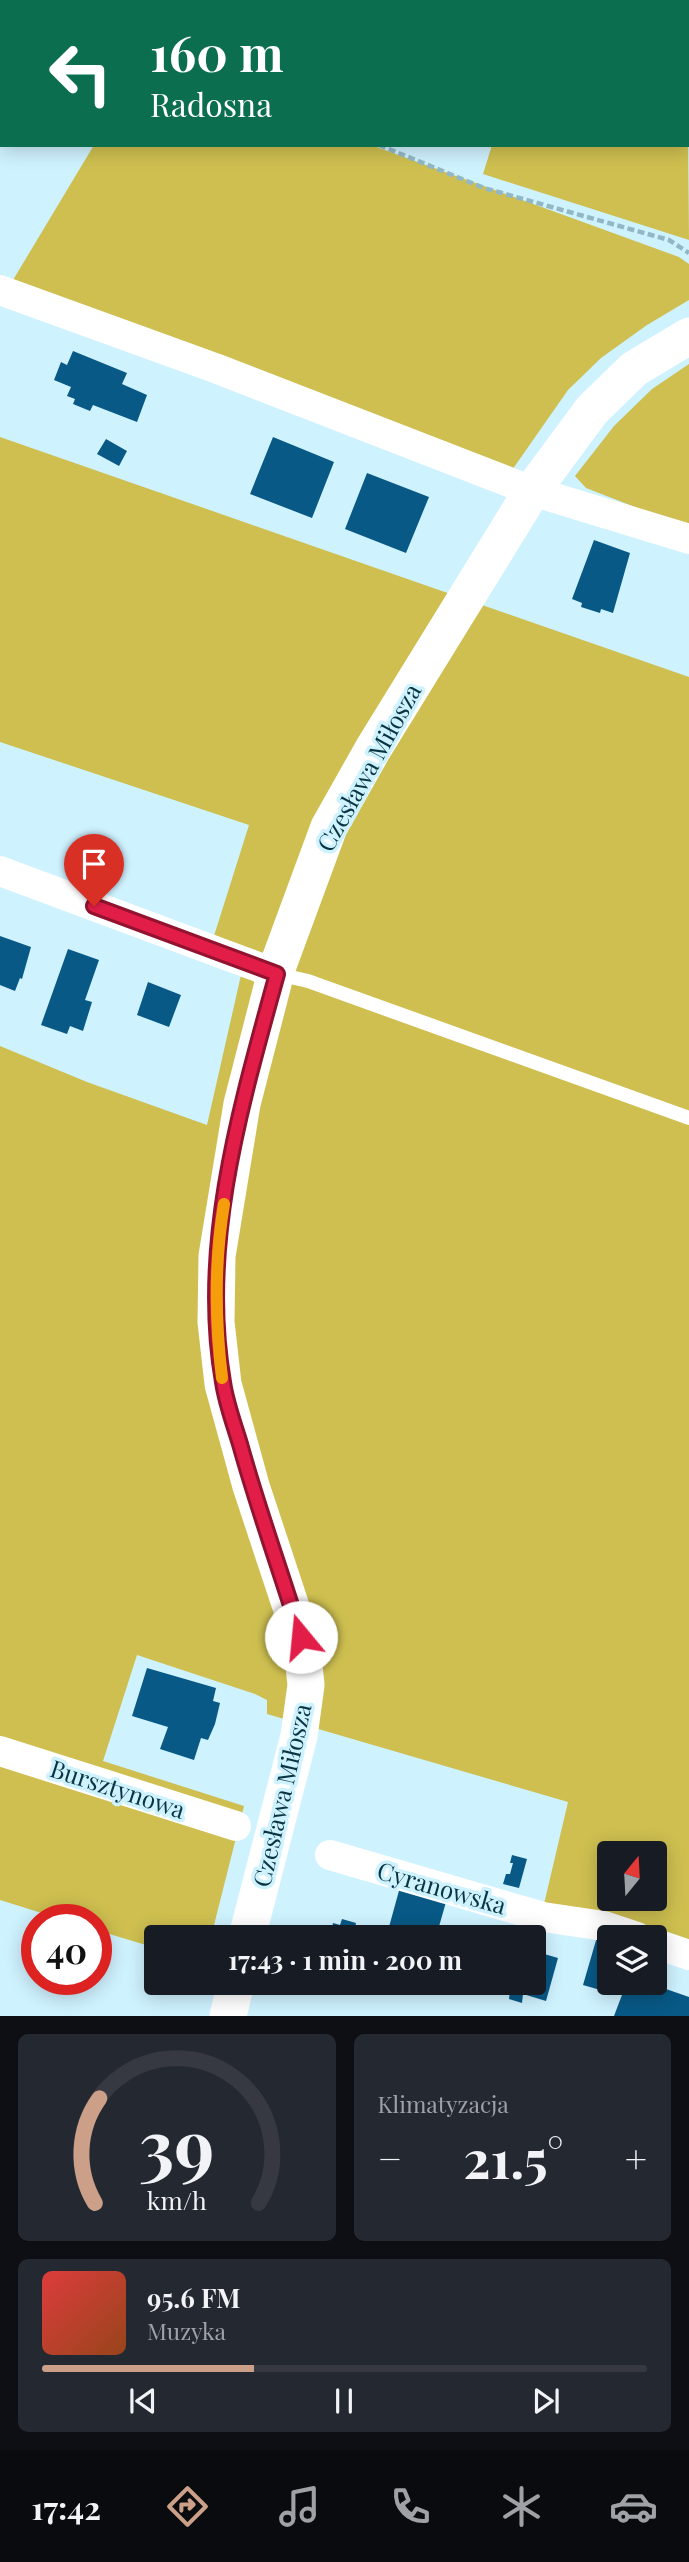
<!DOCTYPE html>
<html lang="pl">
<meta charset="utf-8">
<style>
body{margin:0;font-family:"Playfair Display",serif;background:#242831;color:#f1f3f6;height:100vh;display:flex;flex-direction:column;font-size:26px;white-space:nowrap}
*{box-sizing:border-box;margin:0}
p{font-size:23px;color:#9ea1a6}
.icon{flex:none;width:38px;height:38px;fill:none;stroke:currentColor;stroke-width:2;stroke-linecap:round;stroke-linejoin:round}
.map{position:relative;height:2016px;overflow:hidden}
.panel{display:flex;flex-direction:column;gap:18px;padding:18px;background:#0d0f14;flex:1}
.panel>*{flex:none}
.hud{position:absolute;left:0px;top:0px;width:690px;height:147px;box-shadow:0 4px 18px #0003;background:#0b6e4f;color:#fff;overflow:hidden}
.needle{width:46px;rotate:18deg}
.fabs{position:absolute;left:597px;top:1841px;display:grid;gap:14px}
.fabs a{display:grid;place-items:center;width:70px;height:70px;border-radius:7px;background:#171b24;box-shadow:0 4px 18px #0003;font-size:35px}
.speed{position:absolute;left:21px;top:1904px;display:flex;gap:14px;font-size:35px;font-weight:700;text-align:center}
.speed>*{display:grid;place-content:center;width:91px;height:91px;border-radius:50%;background:#171b24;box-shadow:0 4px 18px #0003;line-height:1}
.speed .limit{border:10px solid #d22;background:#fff;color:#111}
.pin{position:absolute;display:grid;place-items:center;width:60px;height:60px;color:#fff;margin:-72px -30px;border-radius:50% 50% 50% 0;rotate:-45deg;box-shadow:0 0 7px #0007}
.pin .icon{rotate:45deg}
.me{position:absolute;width:77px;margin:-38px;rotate:343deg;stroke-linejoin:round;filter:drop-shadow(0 0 5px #0008)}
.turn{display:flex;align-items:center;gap:24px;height:147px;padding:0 35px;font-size:32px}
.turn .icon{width:91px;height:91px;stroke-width:2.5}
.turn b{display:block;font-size:49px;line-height:60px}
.big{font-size:52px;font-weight:700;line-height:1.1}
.panel .widget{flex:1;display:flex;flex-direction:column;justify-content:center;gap:10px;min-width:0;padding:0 24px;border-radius:10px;background:#242831}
.panel .dial{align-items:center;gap:0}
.dial svg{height:182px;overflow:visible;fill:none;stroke:#363941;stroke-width:7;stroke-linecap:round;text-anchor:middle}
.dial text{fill:#f1f3f6;stroke:none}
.song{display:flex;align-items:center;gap:21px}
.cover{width:84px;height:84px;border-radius:10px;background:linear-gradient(135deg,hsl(0 70% 55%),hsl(20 70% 35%))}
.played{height:7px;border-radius:4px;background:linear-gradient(90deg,#cb9f88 35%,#363941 35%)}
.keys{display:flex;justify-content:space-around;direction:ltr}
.heat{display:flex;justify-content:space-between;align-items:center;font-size:38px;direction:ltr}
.panel .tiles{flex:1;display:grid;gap:18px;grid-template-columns:1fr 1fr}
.widget:last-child{grid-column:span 2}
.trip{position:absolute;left:144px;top:1925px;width:402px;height:70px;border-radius:7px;background:#171b24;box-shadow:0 4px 18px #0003;font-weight:700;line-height:70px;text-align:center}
.dock{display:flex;height:112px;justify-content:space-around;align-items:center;background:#090b0e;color:#9ea1a6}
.dock .icon{width:49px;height:49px}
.dock .active{color:#cb9f88}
.dock b{font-size:32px;color:#f1f3f6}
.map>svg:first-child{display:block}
.green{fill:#cebf50;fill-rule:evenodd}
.building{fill:#085986}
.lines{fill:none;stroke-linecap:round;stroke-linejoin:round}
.path{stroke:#92b8c5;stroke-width:4.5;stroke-dasharray:7 3.5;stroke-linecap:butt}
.service{stroke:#fff;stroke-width:14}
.minor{stroke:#fff;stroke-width:30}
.tertiary{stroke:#fff;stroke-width:37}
.route-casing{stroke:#92132f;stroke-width:18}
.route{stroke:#e11d48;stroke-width:12}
.slow{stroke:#f59e0b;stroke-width:12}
.labels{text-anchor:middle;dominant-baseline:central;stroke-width:7;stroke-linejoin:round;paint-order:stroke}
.street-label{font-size:24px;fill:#093542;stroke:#cff2ff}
</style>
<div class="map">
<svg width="689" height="2016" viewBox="0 0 689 2016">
<rect width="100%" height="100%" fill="#cff2ff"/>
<path class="green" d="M 688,131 L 689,240 L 483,174 L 492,145 L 688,145 Z
M 94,145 L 371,145 L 679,257 L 689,264 L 689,300 L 647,325 L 601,358 L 568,390 L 510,473 L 13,280 Z
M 689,364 L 689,528 L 586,488 L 575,476 L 614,426 L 652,389 Z
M 0,437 L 689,677 L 689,1945 L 544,1904 L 568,1802 L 267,1714 L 267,1700 L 255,1694 L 137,1655 L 103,1761 L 244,1806 L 211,1937 L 156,1937 L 156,1948 L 96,1930 L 96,1920 L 64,1920 L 0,1900 L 0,1046 L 87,1082 L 207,1125 L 246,953 L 213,939 L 249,825 L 0,742 ZM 609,1853 L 654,1853 L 654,1899 L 609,1899 Z"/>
<path class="building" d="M 73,351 L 127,373 L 122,384 L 147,395 L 137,422 L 93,405 L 90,411 L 73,404 L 75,399 L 67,396 L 71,387 L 54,380 L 61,362 L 67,365 Z
M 273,437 L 334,462 L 312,518 L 250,494 Z
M 106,439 L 127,451 L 119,466 L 97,454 Z
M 367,473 L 429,497 L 406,553 L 345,529 Z
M 594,540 L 630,553 L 613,613 L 601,609 L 600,613 L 581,607 L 582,603 L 572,599 Z
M 0,936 L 31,947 L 22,979 L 20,978 L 15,991 L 0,985 Z
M 68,949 L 99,960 L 85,1000 L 92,1002 L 83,1031 L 70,1026 L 67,1034 L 41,1025 Z
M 148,982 L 181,995 L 169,1027 L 137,1015 Z
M 147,1668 L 216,1688 L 213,1701 L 220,1703 L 215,1724 L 208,1740 L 201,1738 L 194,1760 L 160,1749 L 168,1727 L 132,1716 Z
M 512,1855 L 527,1859 L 519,1888 L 503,1884 L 506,1874 L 510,1874 L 513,1863 L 510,1863 Z
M 400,1887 L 446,1902 L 436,1937 L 389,1927 Z
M 342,1919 L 356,1923 L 355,1928 L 363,1930 L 364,1925 L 380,1928 L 378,1937 L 330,1937 L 333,1923 L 340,1925 Z
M 597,1937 L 609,1941 L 609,1983 L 617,1983 L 614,1994 L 583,1985 Z
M 534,1951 L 558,1958 L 546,2001 L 523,1994 L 522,2003 L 509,1999 L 510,1990 L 485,1984 L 534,1983 Z
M 643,1986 L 664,1993 L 666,1989 L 689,1997 L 689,2016 L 614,2016 L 625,1987 L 640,1991 Z"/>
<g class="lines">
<path class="path" d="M 2,0 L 6,2
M 379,145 L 484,188 L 669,240 L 689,253"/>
<path class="service" d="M 277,974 L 308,981 L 689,1118"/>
<path class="minor" d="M 377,0 L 382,2
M 688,114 L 689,114
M 0,290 L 215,368 L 532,491 L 689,539
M 0,871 L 277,974
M 0,1751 L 236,1826
M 330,1855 L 543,1917 L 604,1926 L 637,1937
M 654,1943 L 689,1955"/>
<path class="tertiary" d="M 247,1937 L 299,1736 L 306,1685 L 301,1637 L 251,1486 L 223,1384 L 216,1322 L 217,1256 L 242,1104 L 277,968 L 329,827 L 373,749 L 532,491 L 592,410 L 634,369 L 689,336
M 228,2016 L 236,1983"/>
</g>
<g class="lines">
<g class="route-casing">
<path id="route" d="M 94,906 L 277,974 C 241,1105 199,1245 223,1382 C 226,1403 234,1424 240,1444 C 258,1509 281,1572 301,1637"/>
</g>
<use href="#route" class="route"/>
<path class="slow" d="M 222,1378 C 215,1320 214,1263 224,1204"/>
</g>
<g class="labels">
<g class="street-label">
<text transform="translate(368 767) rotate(-61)">Czesława Miłosza</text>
<text transform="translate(118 1788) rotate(18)">Bursztynowa</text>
<text transform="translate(281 1795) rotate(-77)">Czesława Miłosza</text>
<text transform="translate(442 1887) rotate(16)">Cyranowska</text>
</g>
</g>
</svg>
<div class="fabs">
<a><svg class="needle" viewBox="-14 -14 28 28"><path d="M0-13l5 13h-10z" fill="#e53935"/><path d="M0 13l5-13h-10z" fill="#9ea1a6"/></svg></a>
<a><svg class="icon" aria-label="layers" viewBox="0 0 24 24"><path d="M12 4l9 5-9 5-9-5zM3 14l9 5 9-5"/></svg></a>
</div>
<div class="speed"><div class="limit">40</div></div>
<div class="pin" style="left:94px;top:906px;background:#d93025"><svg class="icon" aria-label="arrive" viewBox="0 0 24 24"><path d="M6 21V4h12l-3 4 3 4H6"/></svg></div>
<svg class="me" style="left:301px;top:1637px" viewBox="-20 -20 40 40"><circle r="19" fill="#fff"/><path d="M0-13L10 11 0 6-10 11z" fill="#e11d48"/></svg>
<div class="trip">17:43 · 1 min · 200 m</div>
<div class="hud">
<div class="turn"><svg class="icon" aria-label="left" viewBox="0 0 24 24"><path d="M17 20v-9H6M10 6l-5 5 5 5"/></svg><div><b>160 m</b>Radosna</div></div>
</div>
</div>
<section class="panel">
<div class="tiles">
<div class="widget dial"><svg viewBox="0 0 100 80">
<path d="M14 69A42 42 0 1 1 86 69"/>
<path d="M14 69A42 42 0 0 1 16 23" stroke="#cb9f88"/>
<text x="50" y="56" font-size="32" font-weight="700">39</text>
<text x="50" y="72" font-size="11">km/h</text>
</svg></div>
<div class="widget"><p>Klimatyzacja</p>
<div class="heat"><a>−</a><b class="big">21.5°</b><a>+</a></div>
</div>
<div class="widget">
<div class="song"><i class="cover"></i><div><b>95.6 FM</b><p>Muzyka</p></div></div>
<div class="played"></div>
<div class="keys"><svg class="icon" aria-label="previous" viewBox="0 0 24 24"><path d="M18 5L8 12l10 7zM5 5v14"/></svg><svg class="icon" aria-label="pause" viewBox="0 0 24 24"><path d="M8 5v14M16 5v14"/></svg><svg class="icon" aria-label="next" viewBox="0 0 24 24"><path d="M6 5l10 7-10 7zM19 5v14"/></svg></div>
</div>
</div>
</section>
<nav class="dock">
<b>17:42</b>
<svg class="icon active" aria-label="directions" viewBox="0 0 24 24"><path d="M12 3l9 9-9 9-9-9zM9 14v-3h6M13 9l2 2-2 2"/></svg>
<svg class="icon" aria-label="music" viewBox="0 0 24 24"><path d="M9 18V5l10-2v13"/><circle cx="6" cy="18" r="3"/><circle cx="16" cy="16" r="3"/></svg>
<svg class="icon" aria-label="phone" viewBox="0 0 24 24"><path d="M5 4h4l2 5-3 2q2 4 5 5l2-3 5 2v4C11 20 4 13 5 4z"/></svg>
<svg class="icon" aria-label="climate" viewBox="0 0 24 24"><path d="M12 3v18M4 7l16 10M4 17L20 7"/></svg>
<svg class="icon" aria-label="car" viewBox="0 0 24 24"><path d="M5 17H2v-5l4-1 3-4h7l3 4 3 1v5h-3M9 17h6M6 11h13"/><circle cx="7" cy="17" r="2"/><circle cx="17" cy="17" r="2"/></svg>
</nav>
